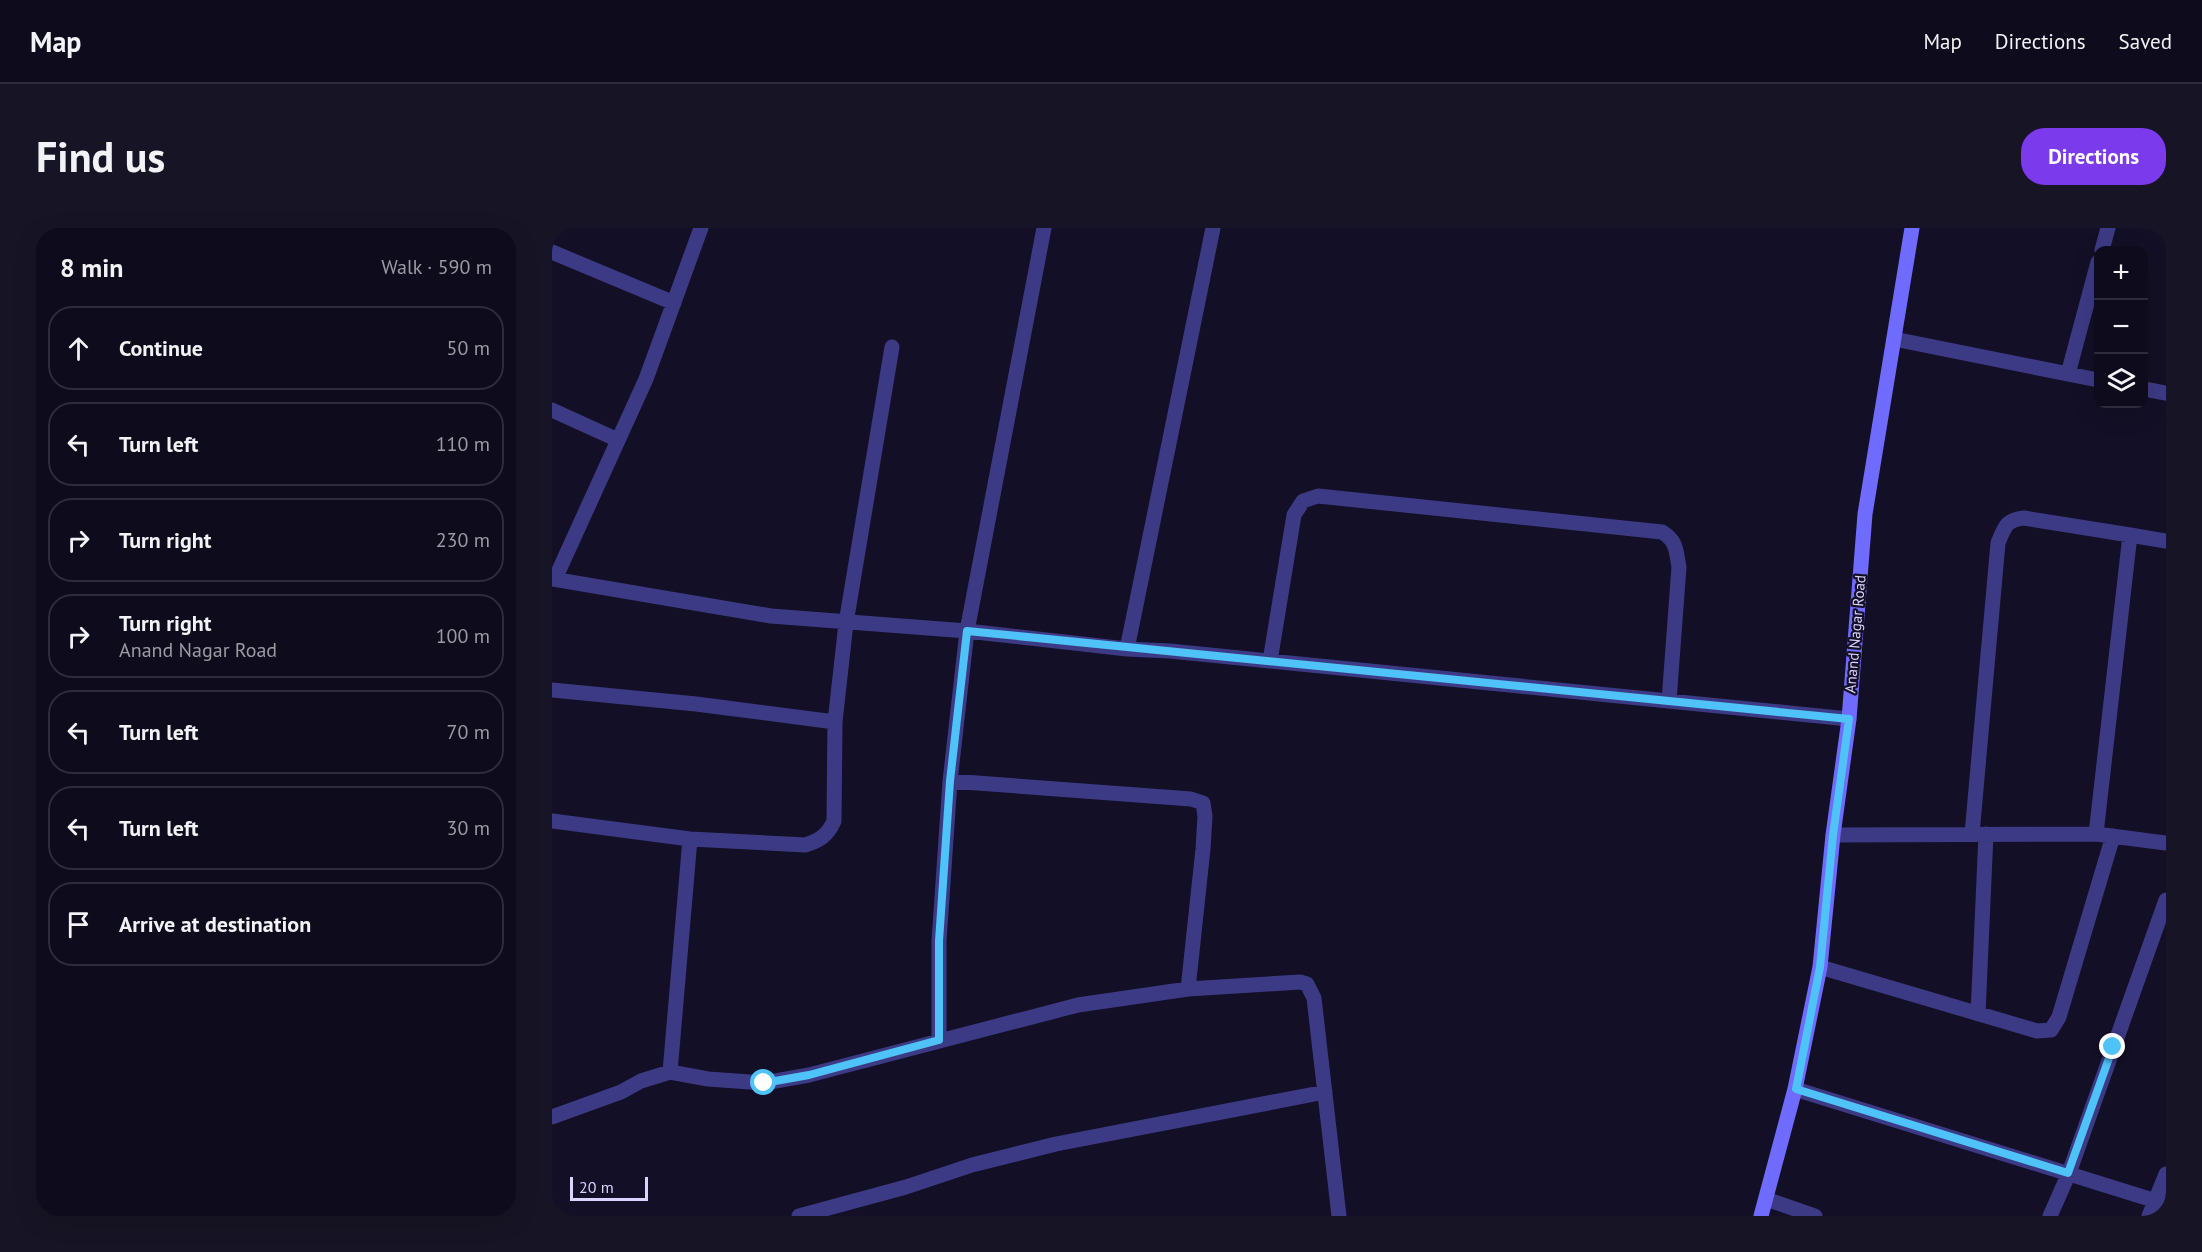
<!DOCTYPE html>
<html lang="en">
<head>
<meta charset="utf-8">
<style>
  :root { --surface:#0e0b1c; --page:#171425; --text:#f1f3f6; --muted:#9b9ba3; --line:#2e2b3b; --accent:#7c3aed }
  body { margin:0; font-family:"PT Sans",sans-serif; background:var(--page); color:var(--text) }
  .controls { position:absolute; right:18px; top:18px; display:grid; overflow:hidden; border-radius:12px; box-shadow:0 6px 24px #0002 }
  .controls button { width:54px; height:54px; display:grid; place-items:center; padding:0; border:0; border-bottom:2px solid var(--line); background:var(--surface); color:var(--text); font:30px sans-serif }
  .scale { position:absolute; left:18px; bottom:15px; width:78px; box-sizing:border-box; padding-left:6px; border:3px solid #d9d4ff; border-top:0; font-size:16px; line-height:21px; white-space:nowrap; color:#d9d4ff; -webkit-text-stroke:4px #130f26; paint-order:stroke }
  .stop { position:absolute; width:18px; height:18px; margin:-14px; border:4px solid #4fc3f7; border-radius:50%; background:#fff }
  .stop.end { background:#4fc3f7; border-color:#fff; box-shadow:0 2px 6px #0008 }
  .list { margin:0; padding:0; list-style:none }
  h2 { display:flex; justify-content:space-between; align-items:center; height:78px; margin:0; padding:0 24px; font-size:26px }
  h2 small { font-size:20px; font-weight:400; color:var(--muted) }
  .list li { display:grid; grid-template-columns:39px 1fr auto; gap:18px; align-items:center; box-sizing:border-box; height:84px; margin:0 12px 12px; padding:0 12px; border:2px solid var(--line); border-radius:24px }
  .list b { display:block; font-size:22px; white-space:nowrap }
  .list p { margin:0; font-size:20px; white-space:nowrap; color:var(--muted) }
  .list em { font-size:20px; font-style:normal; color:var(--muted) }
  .icon { flex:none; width:33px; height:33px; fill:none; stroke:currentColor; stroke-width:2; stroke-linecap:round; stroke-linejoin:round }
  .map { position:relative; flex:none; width:1614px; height:988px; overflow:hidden; border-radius:24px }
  header { display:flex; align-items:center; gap:36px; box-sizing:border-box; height:84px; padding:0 30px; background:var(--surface); border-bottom:2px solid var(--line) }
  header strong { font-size:28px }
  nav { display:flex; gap:33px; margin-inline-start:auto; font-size:21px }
  .intro { display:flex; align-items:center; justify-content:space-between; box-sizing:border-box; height:144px; padding:0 36px }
  h1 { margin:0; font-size:42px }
  .button { padding:15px 27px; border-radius:24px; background:var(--accent); color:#fff; font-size:21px; font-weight:700 }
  main { display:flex; gap:36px; padding:0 36px }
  aside { flex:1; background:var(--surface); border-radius:24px; box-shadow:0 6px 24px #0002 }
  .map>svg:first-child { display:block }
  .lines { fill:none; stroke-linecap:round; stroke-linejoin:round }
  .street { stroke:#3d3a85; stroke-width:15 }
  .secondary { stroke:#6f6bff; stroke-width:15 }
  .route { stroke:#4fc3f7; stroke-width:8 }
  .labels { text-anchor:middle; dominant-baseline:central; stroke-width:4.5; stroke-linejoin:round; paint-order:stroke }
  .street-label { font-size:15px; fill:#d9d4ff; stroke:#130f26 }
</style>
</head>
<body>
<header>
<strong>Map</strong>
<nav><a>Map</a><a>Directions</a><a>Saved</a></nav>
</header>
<div class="intro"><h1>Find us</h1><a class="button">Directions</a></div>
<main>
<aside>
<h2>8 min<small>Walk · 590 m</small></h2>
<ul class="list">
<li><svg class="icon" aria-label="ahead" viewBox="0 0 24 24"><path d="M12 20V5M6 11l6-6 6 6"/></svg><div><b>Continue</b></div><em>50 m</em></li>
<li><svg class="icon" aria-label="left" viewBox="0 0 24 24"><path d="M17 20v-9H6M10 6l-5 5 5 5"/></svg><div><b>Turn left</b></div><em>110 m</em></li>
<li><svg class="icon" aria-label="right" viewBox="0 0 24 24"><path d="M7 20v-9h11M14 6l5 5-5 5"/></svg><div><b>Turn right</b></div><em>230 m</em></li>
<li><svg class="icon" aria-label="right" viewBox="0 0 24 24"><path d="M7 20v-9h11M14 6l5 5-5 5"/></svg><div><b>Turn right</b><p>Anand Nagar Road</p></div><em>100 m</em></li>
<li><svg class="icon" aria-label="left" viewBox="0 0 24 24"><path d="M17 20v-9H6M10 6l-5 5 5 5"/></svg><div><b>Turn left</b></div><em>70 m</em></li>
<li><svg class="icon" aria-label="left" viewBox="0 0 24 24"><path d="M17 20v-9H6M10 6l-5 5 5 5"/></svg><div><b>Turn left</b></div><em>30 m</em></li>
<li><svg class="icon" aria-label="arrive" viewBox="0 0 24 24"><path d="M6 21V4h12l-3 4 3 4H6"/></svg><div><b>Arrive at destination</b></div></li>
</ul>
</aside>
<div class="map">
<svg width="1614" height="988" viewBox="0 0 1614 988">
  <rect width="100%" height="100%" fill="#130f26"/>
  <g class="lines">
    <path class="street" d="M1550 22 1556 0
      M0 24 122 75
      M1342 111 1546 152
      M1516 146 1546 34
      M1592 161 1614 165
      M0 182 66 212
      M1578 307 1614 313
      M0 351 219 388 415 403 575 421 618 423 1297 491
      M3 351 94 151 149 0
      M575 421 661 0
      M718 433 742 287 751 273 766 268 1110 304C1125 313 1124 323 1127 339L1117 473
      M0 462 144 476 283 494
      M398 553 639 571 651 575 653 588 651 621 636 761
      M0 593 138 611 118 844
      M1420 606 1446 315C1453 299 1453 292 1472 290L1578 307 1544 606
      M1281 607 1544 606 1614 615
      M138 611 253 617C267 613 276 607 282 593L283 494 294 395 340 119
      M1268 739 1485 803 1499 802 1507 789 1561 608
      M1426 786 1434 606
      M387 812V713L398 553 415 403 492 0
      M1243 861 1614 976
      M0 889 69 864 89 853 118 844 156 851 212 855 257 847 526 777 636 761 748 754 755 756 762 770 787 988
      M1214 971 1263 988
      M247 988 354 959 420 937 504 916 773 864
      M1498 988 1517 945 1614 672
      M1597 988 1614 946"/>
    <path class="secondary" d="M1209 988 1243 861 1268 739 1281 607 1297 491 1313 286 1360 0"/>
  </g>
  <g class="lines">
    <path class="route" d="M212 855 257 847 387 812V713L398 553 415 403 1297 491 1281 607 1268 739 1244 861 1516 945 1561 819"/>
  </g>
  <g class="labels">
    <g class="street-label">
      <text transform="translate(1303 406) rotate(-85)">Anand Nagar Road</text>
    </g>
  </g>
</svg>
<div class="controls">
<button>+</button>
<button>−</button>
<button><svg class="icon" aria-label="layers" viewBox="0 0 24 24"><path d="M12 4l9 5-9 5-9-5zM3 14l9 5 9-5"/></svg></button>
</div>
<div class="scale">20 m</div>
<div class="stop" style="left:212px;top:855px"></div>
<div class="stop end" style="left:1561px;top:819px"></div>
</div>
</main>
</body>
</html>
